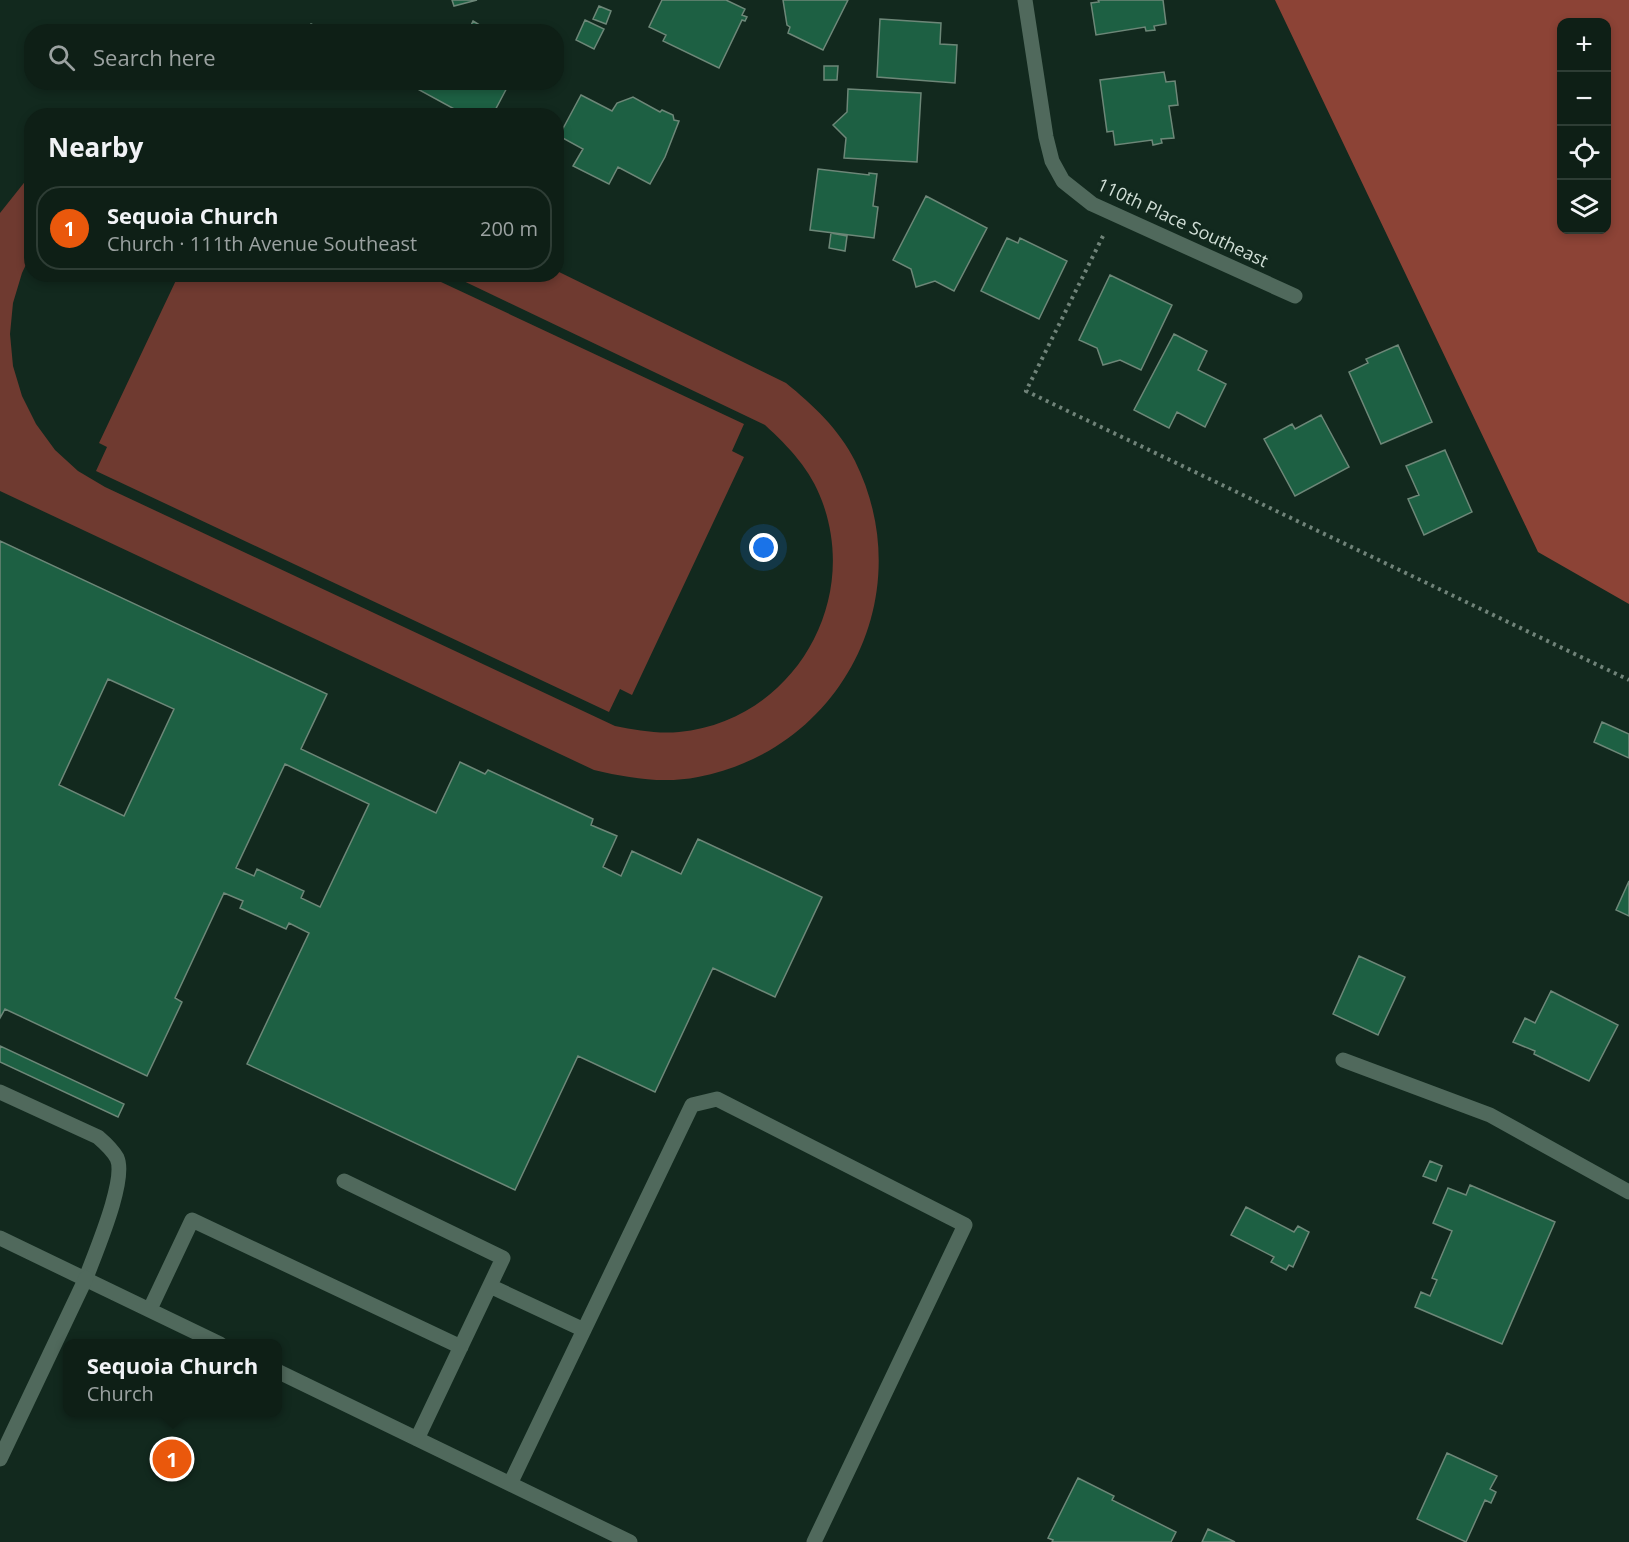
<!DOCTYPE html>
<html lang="en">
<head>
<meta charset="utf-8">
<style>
  :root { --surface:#0e1f16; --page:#1c2c23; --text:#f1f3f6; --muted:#9ba2a1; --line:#2e3d35; --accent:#ea580c }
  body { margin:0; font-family:"Open Sans",sans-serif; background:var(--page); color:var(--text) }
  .controls { position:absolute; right:18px; top:18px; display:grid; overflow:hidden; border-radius:12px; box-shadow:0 3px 9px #0003 }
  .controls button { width:54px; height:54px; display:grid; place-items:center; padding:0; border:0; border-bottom:2px solid var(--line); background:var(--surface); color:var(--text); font:30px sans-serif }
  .you { position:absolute; left:764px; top:548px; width:21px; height:21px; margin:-15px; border:4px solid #fff; border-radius:50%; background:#1a73e8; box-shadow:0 0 0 9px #1a73e833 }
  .badge { display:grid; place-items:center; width:39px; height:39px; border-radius:50%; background:var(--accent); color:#fff; font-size:20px; font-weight:700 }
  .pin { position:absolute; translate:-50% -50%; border:3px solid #fff; box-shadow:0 2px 6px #0006 }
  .popup { position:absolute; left:63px; top:1339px; width:219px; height:78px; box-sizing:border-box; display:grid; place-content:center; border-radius:12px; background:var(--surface); filter:drop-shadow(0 2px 4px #0005); font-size:20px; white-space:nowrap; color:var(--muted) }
  .popup b { font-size:22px; color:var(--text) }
  .popup::after { content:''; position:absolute; left:50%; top:100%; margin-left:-12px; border:12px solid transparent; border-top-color:var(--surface) }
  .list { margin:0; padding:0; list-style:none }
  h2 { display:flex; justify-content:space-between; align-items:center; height:78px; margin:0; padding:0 24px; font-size:26px }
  h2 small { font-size:20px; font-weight:400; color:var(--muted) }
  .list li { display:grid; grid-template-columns:39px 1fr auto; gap:18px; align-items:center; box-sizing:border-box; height:84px; margin:0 12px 12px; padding:0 12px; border:2px solid var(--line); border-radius:24px }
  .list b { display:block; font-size:22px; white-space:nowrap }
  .list p { margin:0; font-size:20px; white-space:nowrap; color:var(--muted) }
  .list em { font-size:20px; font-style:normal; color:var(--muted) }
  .icon { flex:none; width:33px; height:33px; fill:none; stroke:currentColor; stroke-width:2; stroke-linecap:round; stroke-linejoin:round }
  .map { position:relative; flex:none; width:1629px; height:1542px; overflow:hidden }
  .search { position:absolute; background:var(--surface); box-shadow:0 3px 9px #0003; left:24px; top:24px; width:540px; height:66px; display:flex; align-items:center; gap:15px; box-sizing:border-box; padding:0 21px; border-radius:24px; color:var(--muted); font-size:22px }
  .panel { position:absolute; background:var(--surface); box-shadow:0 3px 9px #0003; left:24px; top:108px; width:540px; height:174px; border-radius:24px }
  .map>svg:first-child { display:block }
  .green { fill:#6f3a30 }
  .forest { fill:#8c4336; fill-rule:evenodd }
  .building { fill:#1d6043; stroke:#6d8778; stroke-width:1.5; fill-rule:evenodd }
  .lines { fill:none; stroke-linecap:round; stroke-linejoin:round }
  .path { stroke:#708379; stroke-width:4; stroke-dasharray:3 4.5; stroke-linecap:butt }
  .service { stroke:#50695c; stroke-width:15 }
  .minor { stroke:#50695c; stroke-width:15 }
  .labels { text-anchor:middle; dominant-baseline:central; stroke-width:6; stroke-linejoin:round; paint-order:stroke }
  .street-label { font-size:18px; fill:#d0ded6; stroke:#12291e }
</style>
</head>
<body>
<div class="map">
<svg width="1629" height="1542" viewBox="0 0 1629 1542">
  <rect width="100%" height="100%" fill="#12291e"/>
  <path class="green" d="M31 174V254L22 273 13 303 10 334 13 366 22 396 36 424 55 450 78 471 105 487 615 726C636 730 657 734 679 732 791 721 861 605 822 501 811 470 789 447 765 425L451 275 556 274 557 271 786 383C813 405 839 429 855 461 921 594 843 749 698 777 663 784 628 778 594 770L0 491V213Z
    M179 274 426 275 744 424 732 451 744 457 632 695 620 689 609 712 96 471 107 447 99 443Z"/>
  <path class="forest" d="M1275 0H1629V604L1538 552ZM1562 22H1606V230H1562Z"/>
  <path class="building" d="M452 0H477L454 6Z
    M662 0H726L745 9 742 15 747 17 745 21 742 20 719 68 663 41 666 35 649 27Z
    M783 0H848L823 50 788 33 790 27 787 25Z
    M1098 0H1163L1166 24 1154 26 1155 30 1146 31 1145 27 1096 35 1091 3 1099 2Z
    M599 6 611 11 606 24 593 19Z
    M880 19 941 23 940 44 957 45 955 83 877 77Z
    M585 20 604 29 594 49 576 40Z
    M473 21 491 32H468Z
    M311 24 328 32H308Z
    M824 66H838L837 80H824Z
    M1164 72 1166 82 1175 81 1178 105 1169 106 1174 138 1161 139 1162 143 1153 145 1152 140 1115 145 1113 131 1107 132 1100 80Z
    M414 82H510L492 116H467L412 86Z
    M848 89 921 93 917 162 844 158 846 138 833 125 847 112Z
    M581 95 612 111 617 103 633 97 660 112 662 110 673 115 674 120 679 121 665 157 650 184 618 167 609 184 573 166 583 149 559 136Z
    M818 169 869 175V173L877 174 873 206 878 207 874 238 810 230Z
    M926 196 987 228 954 291 935 281 916 287 911 269 893 260Z
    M831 233 847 236 845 251 829 248Z
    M1007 238 1018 243 1020 238 1067 261 1039 319 981 291Z
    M1110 275 1172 305 1141 370 1120 360 1103 365 1097 348 1079 340Z
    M1174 334 1207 351 1198 370 1226 384 1205 427 1177 412 1169 428 1134 410Z
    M1398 345 1432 422 1381 444 1349 372 1368 363 1366 359Z
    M1321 415 1349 467 1295 496 1264 439 1292 424 1295 429Z
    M1445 450 1472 512 1424 535 1408 499 1419 495 1406 466Z
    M0 541 327 694 301 749 436 813 460 762 485 774 488 770 593 819 591 825 617 836 603 867 621 876 632 851 681 874 698 839 822 897 775 997 713 968 655 1092 578 1056 515 1190 247 1064 309 933 289 923 286 929 240 908 243 901 224 893 175 998 182 1002 147 1076 5 1009 0 1018ZM108 679 174 709 124 816 59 785ZM285 764 369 804 320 907 301 898 304 891 257 869 254 876 236 868Z
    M1602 722 1629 734V758L1594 742Z
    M1629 881V916L1616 910Z
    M1359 956 1405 977 1378 1035 1333 1014Z
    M1551 991 1618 1025 1589 1081 1534 1054 1535 1051 1513 1042 1525 1018 1535 1023Z
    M0 1046 124 1104 118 1117 0 1062Z
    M1430 1161 1442 1166 1436 1181 1423 1176Z
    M1470 1185 1555 1222 1502 1344 1415 1307 1421 1292 1430 1296 1437 1280 1432 1278 1452 1231 1433 1223 1448 1188 1466 1195Z
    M1246 1207 1294 1232 1298 1226 1309 1232 1293 1267 1289 1265 1286 1270 1271 1262 1274 1257 1231 1235Z
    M1447 1453 1497 1476 1490 1489 1496 1492 1491 1503 1485 1500 1466 1542 1417 1519Z
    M1078 1478 1114 1496 1112 1500 1176 1532 1171 1542H1052L1053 1540 1048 1538Z
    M1208 1529 1235 1542H1202Z"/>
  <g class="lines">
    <path class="path" d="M1103 236 1026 391 1629 680"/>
    <path class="service" d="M1343 1060 1490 1115 1629 1192
      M0 1092 98 1137C105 1143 112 1149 117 1158 127 1180 95 1253 86 1278
      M344 1181 503 1258 417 1439
      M0 1238 220 1344
      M490 1286 584 1330
      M150 1309 192 1220 461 1347
      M277 1371 630 1542
      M510 1484 692 1105 717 1099 965 1225 814 1542"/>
    <path class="minor" d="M1025 0 1046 137 1052 161 1063 181 1092 204 1295 296
      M0 1459 86 1278"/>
  </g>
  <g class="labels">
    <g class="street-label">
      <text transform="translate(1183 222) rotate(25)">110th Place Southeast</text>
    </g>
  </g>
</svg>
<div class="controls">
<button>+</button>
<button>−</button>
<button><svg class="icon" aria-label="locate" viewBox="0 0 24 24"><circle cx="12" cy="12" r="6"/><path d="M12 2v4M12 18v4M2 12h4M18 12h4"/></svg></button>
<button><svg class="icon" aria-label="layers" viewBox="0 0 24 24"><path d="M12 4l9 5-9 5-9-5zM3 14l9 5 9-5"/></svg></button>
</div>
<div class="you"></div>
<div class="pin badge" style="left:172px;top:1459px">1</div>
<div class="popup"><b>Sequoia Church</b>Church</div>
<div class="search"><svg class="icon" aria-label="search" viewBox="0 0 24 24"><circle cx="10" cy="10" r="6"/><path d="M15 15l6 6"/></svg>Search here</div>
<section class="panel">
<h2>Nearby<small></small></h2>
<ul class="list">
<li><span class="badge">1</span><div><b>Sequoia Church</b><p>Church · 111th Avenue Southeast</p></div><em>200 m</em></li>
</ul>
</section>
</div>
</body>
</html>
